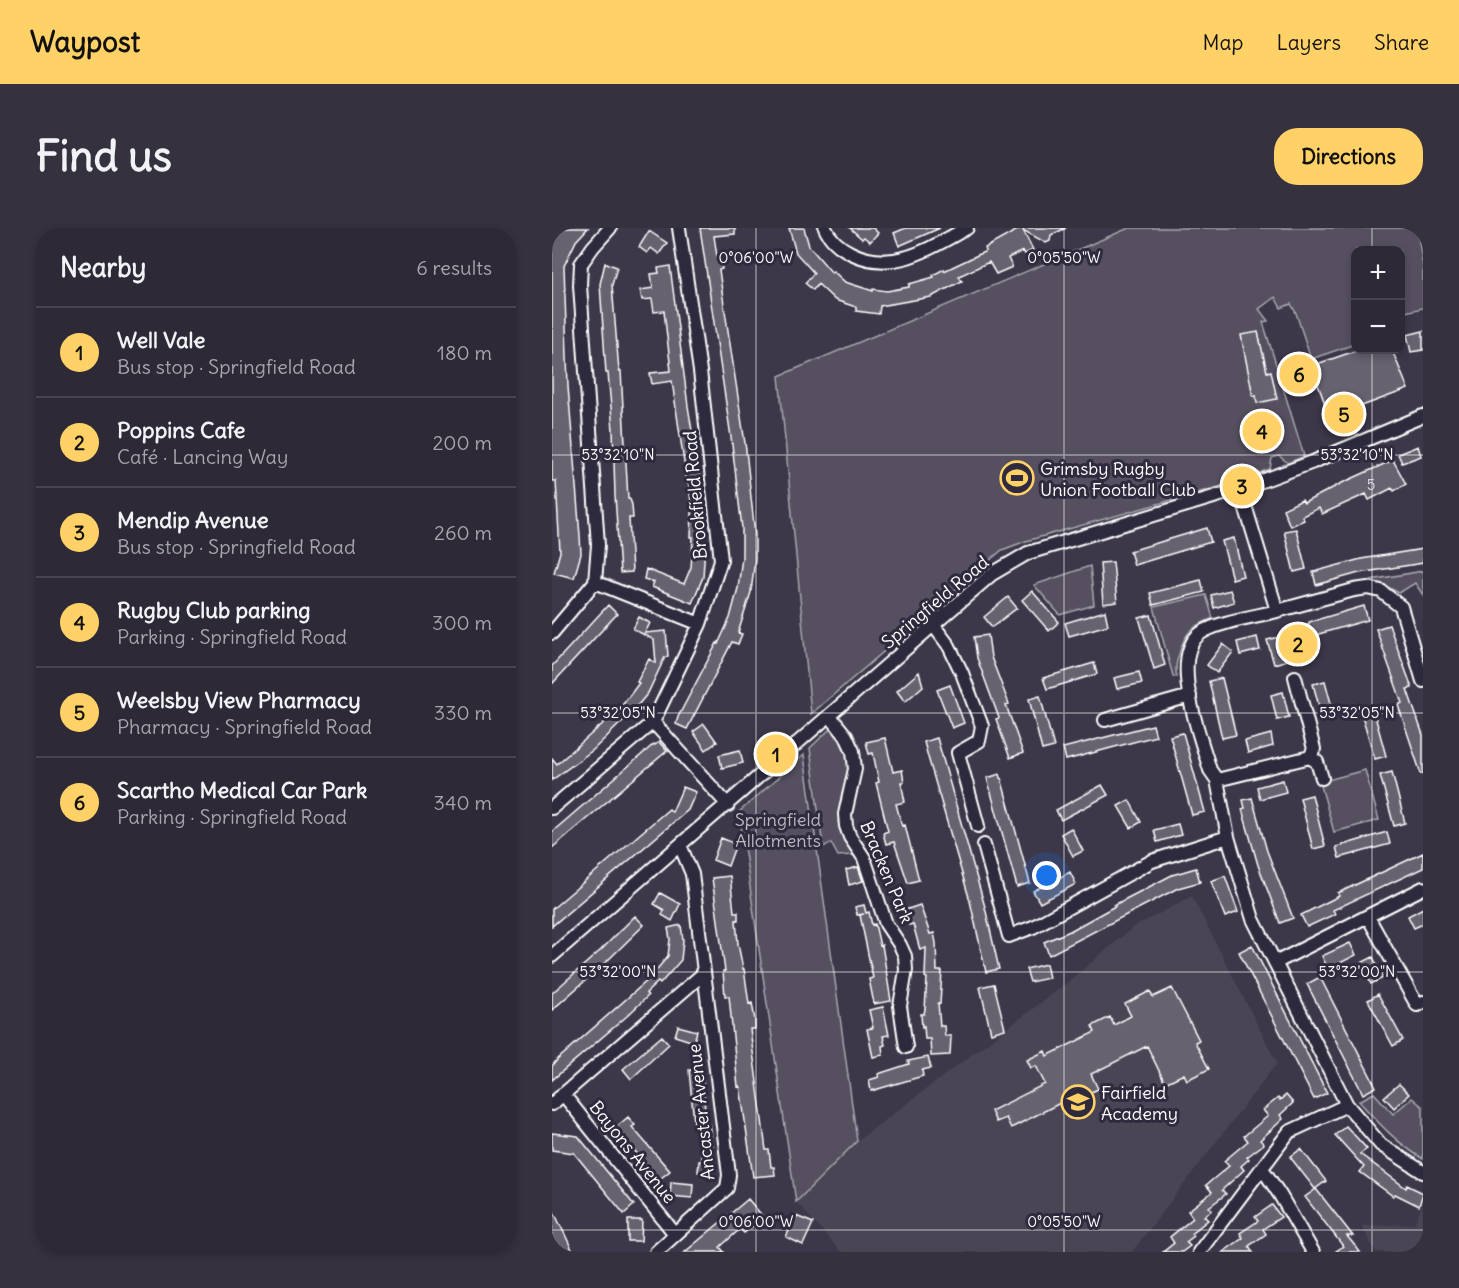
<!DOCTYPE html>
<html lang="en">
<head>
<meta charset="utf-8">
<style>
  :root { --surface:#2d2937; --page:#35313f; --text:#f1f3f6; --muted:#a7a6ad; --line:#484552; --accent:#ffd166 }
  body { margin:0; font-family:Delius,sans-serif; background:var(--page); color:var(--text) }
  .controls { position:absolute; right:18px; top:18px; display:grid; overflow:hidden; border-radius:12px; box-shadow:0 3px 9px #0003 }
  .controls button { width:54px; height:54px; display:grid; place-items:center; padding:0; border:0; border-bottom:2px solid var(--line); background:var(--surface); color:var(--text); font:30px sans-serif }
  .you { position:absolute; left:495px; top:648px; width:21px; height:21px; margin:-15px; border:4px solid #fff; border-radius:50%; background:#1a73e8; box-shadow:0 0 0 9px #1a73e833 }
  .badge { display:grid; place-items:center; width:39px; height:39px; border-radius:50%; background:var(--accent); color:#111; font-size:20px; font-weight:700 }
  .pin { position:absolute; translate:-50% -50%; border:3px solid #fff; box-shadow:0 2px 6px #0006 }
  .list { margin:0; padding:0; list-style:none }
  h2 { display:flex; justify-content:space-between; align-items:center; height:78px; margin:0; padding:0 24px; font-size:26px }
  h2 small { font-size:20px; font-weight:400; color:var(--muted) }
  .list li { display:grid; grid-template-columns:39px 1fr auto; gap:18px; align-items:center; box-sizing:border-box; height:90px; padding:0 24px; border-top:2px solid var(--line) }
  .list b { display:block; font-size:22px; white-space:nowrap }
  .list p { margin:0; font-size:20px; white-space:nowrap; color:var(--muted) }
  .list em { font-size:20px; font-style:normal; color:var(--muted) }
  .map { position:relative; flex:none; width:871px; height:1024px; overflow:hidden; border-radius:24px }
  header { display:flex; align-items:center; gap:36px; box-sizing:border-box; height:84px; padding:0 30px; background:var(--accent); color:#111 }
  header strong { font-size:28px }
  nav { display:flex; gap:33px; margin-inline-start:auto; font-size:21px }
  .intro { display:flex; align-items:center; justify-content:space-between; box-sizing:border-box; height:144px; padding:0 36px }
  h1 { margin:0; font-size:42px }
  .button { padding:15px 27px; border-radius:24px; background:var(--accent); color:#111; font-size:21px; font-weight:700 }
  main { display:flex; gap:36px; padding:0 36px }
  aside { flex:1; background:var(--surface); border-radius:24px; box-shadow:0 3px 9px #0003 }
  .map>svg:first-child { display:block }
  .built { fill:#494455 }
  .green { fill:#555060; stroke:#aaa8b0; stroke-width:1.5 }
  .building { fill:#666270; stroke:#fff; stroke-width:1.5 }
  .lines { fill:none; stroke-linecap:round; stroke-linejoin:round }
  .minor-casing { stroke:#fff; stroke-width:16 }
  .minor { stroke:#2f2a3d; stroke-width:12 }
  .ticks { fill:none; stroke:#fff; stroke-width:1.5; stroke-opacity:0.45 }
  .labels { text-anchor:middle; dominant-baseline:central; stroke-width:6; stroke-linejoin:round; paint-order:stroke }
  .number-label { font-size:15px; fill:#d9d8db }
  .poi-label { font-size:18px; fill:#fff; stroke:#2f2a3d; text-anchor:start }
  .street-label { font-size:18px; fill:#fff; stroke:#2f2a3d }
  .park-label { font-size:18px; fill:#bbb9bf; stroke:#2f2a3d }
  .ticks-label { font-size:15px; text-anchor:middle; fill:#fff; stroke:#2f2a3d; stroke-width:6; stroke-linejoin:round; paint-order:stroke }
</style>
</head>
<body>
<header>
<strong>Waypost</strong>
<nav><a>Map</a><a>Layers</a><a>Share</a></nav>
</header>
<div class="intro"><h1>Find us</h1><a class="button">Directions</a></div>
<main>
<aside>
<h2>Nearby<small>6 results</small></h2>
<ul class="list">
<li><span class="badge">1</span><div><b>Well Vale</b><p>Bus stop · Springfield Road</p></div><em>180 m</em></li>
<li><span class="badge">2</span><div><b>Poppins Cafe</b><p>Café · Lancing Way</p></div><em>200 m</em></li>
<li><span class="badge">3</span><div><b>Mendip Avenue</b><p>Bus stop · Springfield Road</p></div><em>260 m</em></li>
<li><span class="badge">4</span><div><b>Rugby Club parking</b><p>Parking · Springfield Road</p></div><em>300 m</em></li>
<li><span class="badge">5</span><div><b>Weelsby View Pharmacy</b><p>Pharmacy · Springfield Road</p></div><em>330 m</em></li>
<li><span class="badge">6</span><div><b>Scartho Medical Car Park</b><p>Parking · Springfield Road</p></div><em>340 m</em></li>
</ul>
</aside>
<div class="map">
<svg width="871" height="1024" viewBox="0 0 871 1024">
  <rect width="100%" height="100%" fill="#3c3749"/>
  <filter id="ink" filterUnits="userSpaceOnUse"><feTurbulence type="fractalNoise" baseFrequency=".0167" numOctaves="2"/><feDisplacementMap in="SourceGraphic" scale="12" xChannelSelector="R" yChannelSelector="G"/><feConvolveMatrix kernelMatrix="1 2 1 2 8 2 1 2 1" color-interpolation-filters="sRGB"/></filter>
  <g filter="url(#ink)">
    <path class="built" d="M640 668 725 835 580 1024H289L244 974 305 913 516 754 580 700Z
      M871 975V1024H824L809 998 862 996Z"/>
    <path class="green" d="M577 0H865L871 39V80L849 85 848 22H804L803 116 759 131 744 85 739 76 729 80 723 69 707 81 716 93 711 94 752 228 736 235 727 228 720 230 718 241 666 259 474 313 450 322 259 486 227 148Z
      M538 338 542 377 508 387 482 357Z
      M871 343V367L863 355 847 365 832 357 819 355V352Z
      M654 367 661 390C640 399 633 404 627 426 624 434 623 442 625 449L621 448 602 379Z
      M277 502 285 503 297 523V547L289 568 286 594 301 627 286 628 279 615 271 619 258 520Z
      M252 527 305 913 244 974 187 584Z
      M813 542 827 592 782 604 768 554Z
      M822 865 841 886 860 870 871 879V931C845 915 827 896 807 873Z"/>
    <path class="building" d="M8 0H36L24 13 12 38 16 158 28 308 29 326 22 350 2 345 8 324 4 253H0V15Z
      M148 0H183V6L162 8 165 28H168L170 41 167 42 170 63 194 222 203 307V331L199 364 186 405 190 406 186 416 180 414 135 501 124 496 126 489 165 415 166 416 178 390 186 360 190 329V300L180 216Z
      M237 0H252L257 18 280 45 281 43 293 54 321 63V61L335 63 357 59V56L382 49 381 47 392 41V43L434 23 433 20 469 0H514L499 7 498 13 494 15 471 2 481 22 473 26 471 23 456 30 460 39 444 46 437 34 407 48 410 53 379 69 328 78 327 86 304 83V79L283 72 266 56 261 62 253 55 262 45 244 25Z
      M298 0H321L326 5 318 14 312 9 310 11Z
      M354 0H388L347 18 342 5Z
      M97 3 115 15 107 26 99 20 95 25 87 19Z
      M53 35 65 39 60 57 67 143H69L76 271H78L80 277 81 290H77L80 344 68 345 63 267 61 202 56 145H54L48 56Z
      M118 38 136 178 153 284 152 317H153L151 349 140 375 100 359 102 354 92 351 94 341 132 356 139 339 140 327 141 309H139L140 285 137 255H135L120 153 100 156 98 145 119 143 112 83 102 84 100 71 90 72 88 62 101 60 99 46 107 45 106 40Z
      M871 103V122L859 124 855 107Z
      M706 104 715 144 719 143 725 171 705 175 704 167 701 168 689 107Z
      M806 122H840L856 161 807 179 809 188 782 200 759 138Z
      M866 218 869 228 850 235 846 226Z
      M841 232 854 256 842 263 840 260 817 272 814 266 770 286 767 280 750 288 752 292 738 298 731 281 750 272 752 275 790 255Z
      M655 300 659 314 582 337 578 323Z
      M744 301 754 341 742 344 732 303Z
      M682 310 691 348 680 351 670 313Z
      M871 321V335L807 345 764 357 761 344 809 331Z
      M561 334 565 374 551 376 548 335Z
      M649 352 652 364 601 377 598 365Z
      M678 362 682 374 662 380 659 367Z
      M480 363 507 394 497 403 470 372Z
      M456 369 465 380 440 399 432 389Z
      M56 377 65 386 0 456V438Z
      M812 378 816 392 756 409 753 397 757 396V394Z
      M553 383 556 397 517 408 513 395Z
      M599 387 613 437 602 441 587 390Z
      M87 389 98 395 93 405 114 403 116 428 113 429 96 465 81 483 41 522 0 552V530L5 536 54 493 72 475 87 455 85 454 97 431 104 435 102 412 81 401Z
      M837 397 860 460 855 461 871 507V546H869L846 477 850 475 824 401Z
      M747 404 753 427 722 436 715 412Z
      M436 407 439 429 457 476 454 477 471 525 458 530 444 491 447 490 425 430 422 409Z
      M705 409 708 422 688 427 685 414Z
      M671 416 681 424 665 445 655 437Z
      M542 435 545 446 495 461 491 450Z
      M367 444 371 458 353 474 345 463Z
      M587 444 590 455 565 461 562 450Z
      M670 450 684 507 670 510 657 453Z
      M773 453 780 479 768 482 761 456Z
      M398 457 412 495 400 500 385 462Z
      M731 464 737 489 725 492 719 467Z
      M488 468 502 519 490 522 477 471Z
      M820 477 834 528 823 531 808 481Z
      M152 496 165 514 154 522 141 504Z
      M601 497 604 508 514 532 511 520Z
      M631 505 653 584 640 587 618 508Z
      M719 506 721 518 696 525 693 513Z
      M333 510 341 544 350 542 352 554H349L353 574 344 576 350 598 353 597 367 652 356 655 342 614 334 616 331 605 336 603 324 555 327 554 321 525 317 526 314 514Z
      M385 510 433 679 447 741 434 744 418 673 376 529 372 514Z
      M107 514 115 523 0 620V604L102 516 103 517Z
      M188 522 191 535 170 540 167 527Z
      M840 544 853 595 842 598 828 547Z
      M448 546 478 655 465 659 435 550Z
      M731 552 734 564 708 571 705 559Z
      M550 557 556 567 509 592 504 582Z
      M131 559 144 564 136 582 0 698V681L117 581 120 584Z
      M760 567 773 618 761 621 748 570Z
      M700 570 715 623 741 690 728 695 706 637 690 581 693 580 691 572Z
      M577 572 589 594 579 600 566 578Z
      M626 596 629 607 605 614 602 602Z
      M519 600 531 623 521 628 509 606Z
      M835 604 838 616 787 630 784 619Z
      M169 610 184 616 176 638 161 632Z
      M871 625V640L781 682 783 686 755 699 749 687 787 668 786 665Z
      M306 639 311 653 297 657 294 642Z
      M644 640 648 654 626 660 497 727 492 714 518 703 563 678 562 677 620 647Z
      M518 644 524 656 488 675 481 663Z
      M178 648 182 684H186V692H184L186 716 191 741H192L197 776 200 775 203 792V801H198L214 922H217L219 939H222L223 947 201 949 188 858 186 859 177 768H173L171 743H173L160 650Z
      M673 648 686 684 673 689 659 653Z
      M108 665 128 676 120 693 110 687 112 682 102 676Z
      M312 677 314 685 317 684 320 697 323 696 328 718 330 717 339 773 322 776 317 751 321 750 308 687 312 686 305 687 303 679Z
      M368 677 378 706 382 705 384 715 385 743H390L388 776 386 775 388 798H392L393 808H399L398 827 379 828 378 811H373L372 798 370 799 369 786H372L373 781 375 750 373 749 374 720 368 722 361 696 357 697 353 682Z
      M871 680V696L862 700 856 688Z
      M83 688 92 697 51 737 0 782V765L49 722Z
      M129 697 131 712 129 732 108 756 106 754 94 765 96 768 75 788 0 852V838L5 832 97 751 116 728 118 711 116 700Z
      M798 715 804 727 776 741 770 728Z
      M700 717 775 865 762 871 687 724Z
      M821 729 831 750 819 756 809 735Z
      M494 736 497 750 478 754 474 741Z
      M768 749 824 859 811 866 755 756Z
      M442 756 453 801 439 805 428 759Z
      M620 760 647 812 643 814 657 841 635 852 632 846 613 855 595 818 539 846 546 861 537 865 539 870 523 878 518 870 459 900 454 890 444 894 439 883 493 856 484 838 479 840 475 832 493 823 495 828 543 804 540 798 558 789 562 797 579 788 573 776 598 763 601 769Z
      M826 766 851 812 841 818 816 772Z
      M331 779 337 807 331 808 333 817 330 818 331 827 321 829 315 801 321 800 317 782Z
      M126 798 145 803 142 814 123 808Z
      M110 808 117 816 79 851 71 841Z
      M376 829 379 840 370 842 371 848 319 863 317 852 327 849 326 846 357 836 356 833Z
      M150 841 154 897 157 896 162 933 160 946 146 944 147 933H150L145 894 142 895 137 842Z
      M847 856 857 866 842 880 832 869Z
      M734 867 741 875 728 887 731 891 708 912 712 916 695 929 697 931 689 938 692 942 670 962 674 966 657 979 660 982 652 988 656 992 640 1005 642 1008 634 1014 638 1018 630 1024H611L622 1015 618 1009 641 990 636 983 660 964 654 957 677 938 672 933 696 913 692 908 716 888 711 882 726 870 728 872Z
      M76 889 83 897 80 899 118 943 109 950H106L63 900Z
      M794 898 815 921 808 926 854 960 855 957 871 965 867 978 843 966 841 968 808 944 812 939 783 907Z
      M0 905 26 908 82 977 72 986 22 925 0 922Z
      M749 921 774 953 763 961 738 929Z
      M119 954 141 956 140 970 118 968Z
      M764 961 801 1008H795L808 1024H783L791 1018 753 969Z
      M196 971 212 990 192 1005 188 1001 168 1019 172 1024H133Z
      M720 977 729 989 711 1001 714 1006 697 1018 701 1024H671L691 1010 688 1005 706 993 703 989Z
      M0 980 17 1015 21 1024H7L0 1009Z
      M244 988 261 995 251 1017 234 1009Z
      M76 992H90L89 1013H76Z"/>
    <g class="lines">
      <defs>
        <path id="minor" d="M273 0C278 11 289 20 299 25 342 46 378 20 415 0
          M688 261 725 383C706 388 665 394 649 405 616 428 649 510 658 542L665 552 676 609 701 691 795 877 829 917 871 944
          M43 354 148 396
          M725 383 802 362 816 360 829 363 849 379 871 453
          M382 398 397 418 410 445 430 498 427 513 406 525 426 598
          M0 405 43 354 46 317 28 57 29 36 41 19 58 0
          M278 488 294 508 301 523 303 541 293 586 294 598 298 609 312 630 334 696 348 717 353 728 354 742 348 778 354 819
          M553 492 638 468
          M101 494 176 577
          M758 529 765 534 770 550
          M665 552 758 529 762 521 743 449
          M0 580 101 494 148 396 169 332 148 143 127 0
          M432 617 457 708 481 699 600 633 676 609
          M816 689 865 777 871 774
          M0 728 440 346 476 325 688 261 761 234 871 188
          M723 735 871 660
          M11 866 123 1006
          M0 876 152 745
          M710 940 728 967 761 1024
          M104 1024 175 960 177 947 140 646 128 617
          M647 1024 737 904 795 877"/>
      </defs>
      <use href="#minor" class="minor-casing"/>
      <use href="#minor" class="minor"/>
    </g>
  </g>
  <path class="ticks" d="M204 0V1024M512 0V1024M820 0V22M820 122V1024M0 227H871M0 485H871M0 744H871M0 1002H871"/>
  <defs>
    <symbol id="stadium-ring" viewBox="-11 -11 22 22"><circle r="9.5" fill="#2f2a3d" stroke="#ffd166" stroke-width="1.5"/><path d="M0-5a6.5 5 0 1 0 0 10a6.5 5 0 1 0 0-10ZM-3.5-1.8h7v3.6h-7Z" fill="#ffd166"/></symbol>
    <symbol id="school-ring" viewBox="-11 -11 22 22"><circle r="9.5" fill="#2f2a3d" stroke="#ffd166" stroke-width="1.5"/><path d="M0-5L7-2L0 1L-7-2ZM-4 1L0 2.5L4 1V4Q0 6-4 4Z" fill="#ffd166"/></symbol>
  </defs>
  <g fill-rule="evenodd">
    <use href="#stadium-ring" x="446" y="231" width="38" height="38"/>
    <use href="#school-ring" x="507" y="855" width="38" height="38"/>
  </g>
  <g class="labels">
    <g class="number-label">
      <text x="819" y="256">5</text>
    </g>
    <g class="poi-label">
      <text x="488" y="240">Grimsby Rugby<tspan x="488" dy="21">Union Football Club</tspan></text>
      <text x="549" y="864">Fairfield<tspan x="549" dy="21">Academy</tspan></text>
    </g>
    <g class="street-label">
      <text transform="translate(143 267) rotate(-95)">Brookfield Road</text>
      <text transform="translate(383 374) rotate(-40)">Springfield Road</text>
      <text transform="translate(335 644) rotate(67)">Bracken Park</text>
      <text transform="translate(149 884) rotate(-96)">Ancaster Avenue</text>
      <text transform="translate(81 924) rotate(51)">Bayons Avenue</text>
    </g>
    <g class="park-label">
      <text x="226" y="591">Springfield<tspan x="226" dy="21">Allotments</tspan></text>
    </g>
  </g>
  <g class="ticks-label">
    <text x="204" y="35">0°06'00"W</text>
    <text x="512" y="35">0°05'50"W</text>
    <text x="66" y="232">53°32'10"N</text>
    <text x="805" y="232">53°32'10"N</text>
    <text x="66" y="490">53°32'05"N</text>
    <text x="805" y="490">53°32'05"N</text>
    <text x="66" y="749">53°32'00"N</text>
    <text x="805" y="749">53°32'00"N</text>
    <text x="204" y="999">0°06'00"W</text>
    <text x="512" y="999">0°05'50"W</text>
  </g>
</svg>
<div class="controls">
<button>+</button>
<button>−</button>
</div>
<div class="you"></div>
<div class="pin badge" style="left:224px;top:526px">1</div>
<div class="pin badge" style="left:746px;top:416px">2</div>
<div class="pin badge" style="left:690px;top:258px">3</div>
<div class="pin badge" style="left:710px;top:203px">4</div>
<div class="pin badge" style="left:792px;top:186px">5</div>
<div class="pin badge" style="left:747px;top:146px">6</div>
</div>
</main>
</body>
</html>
